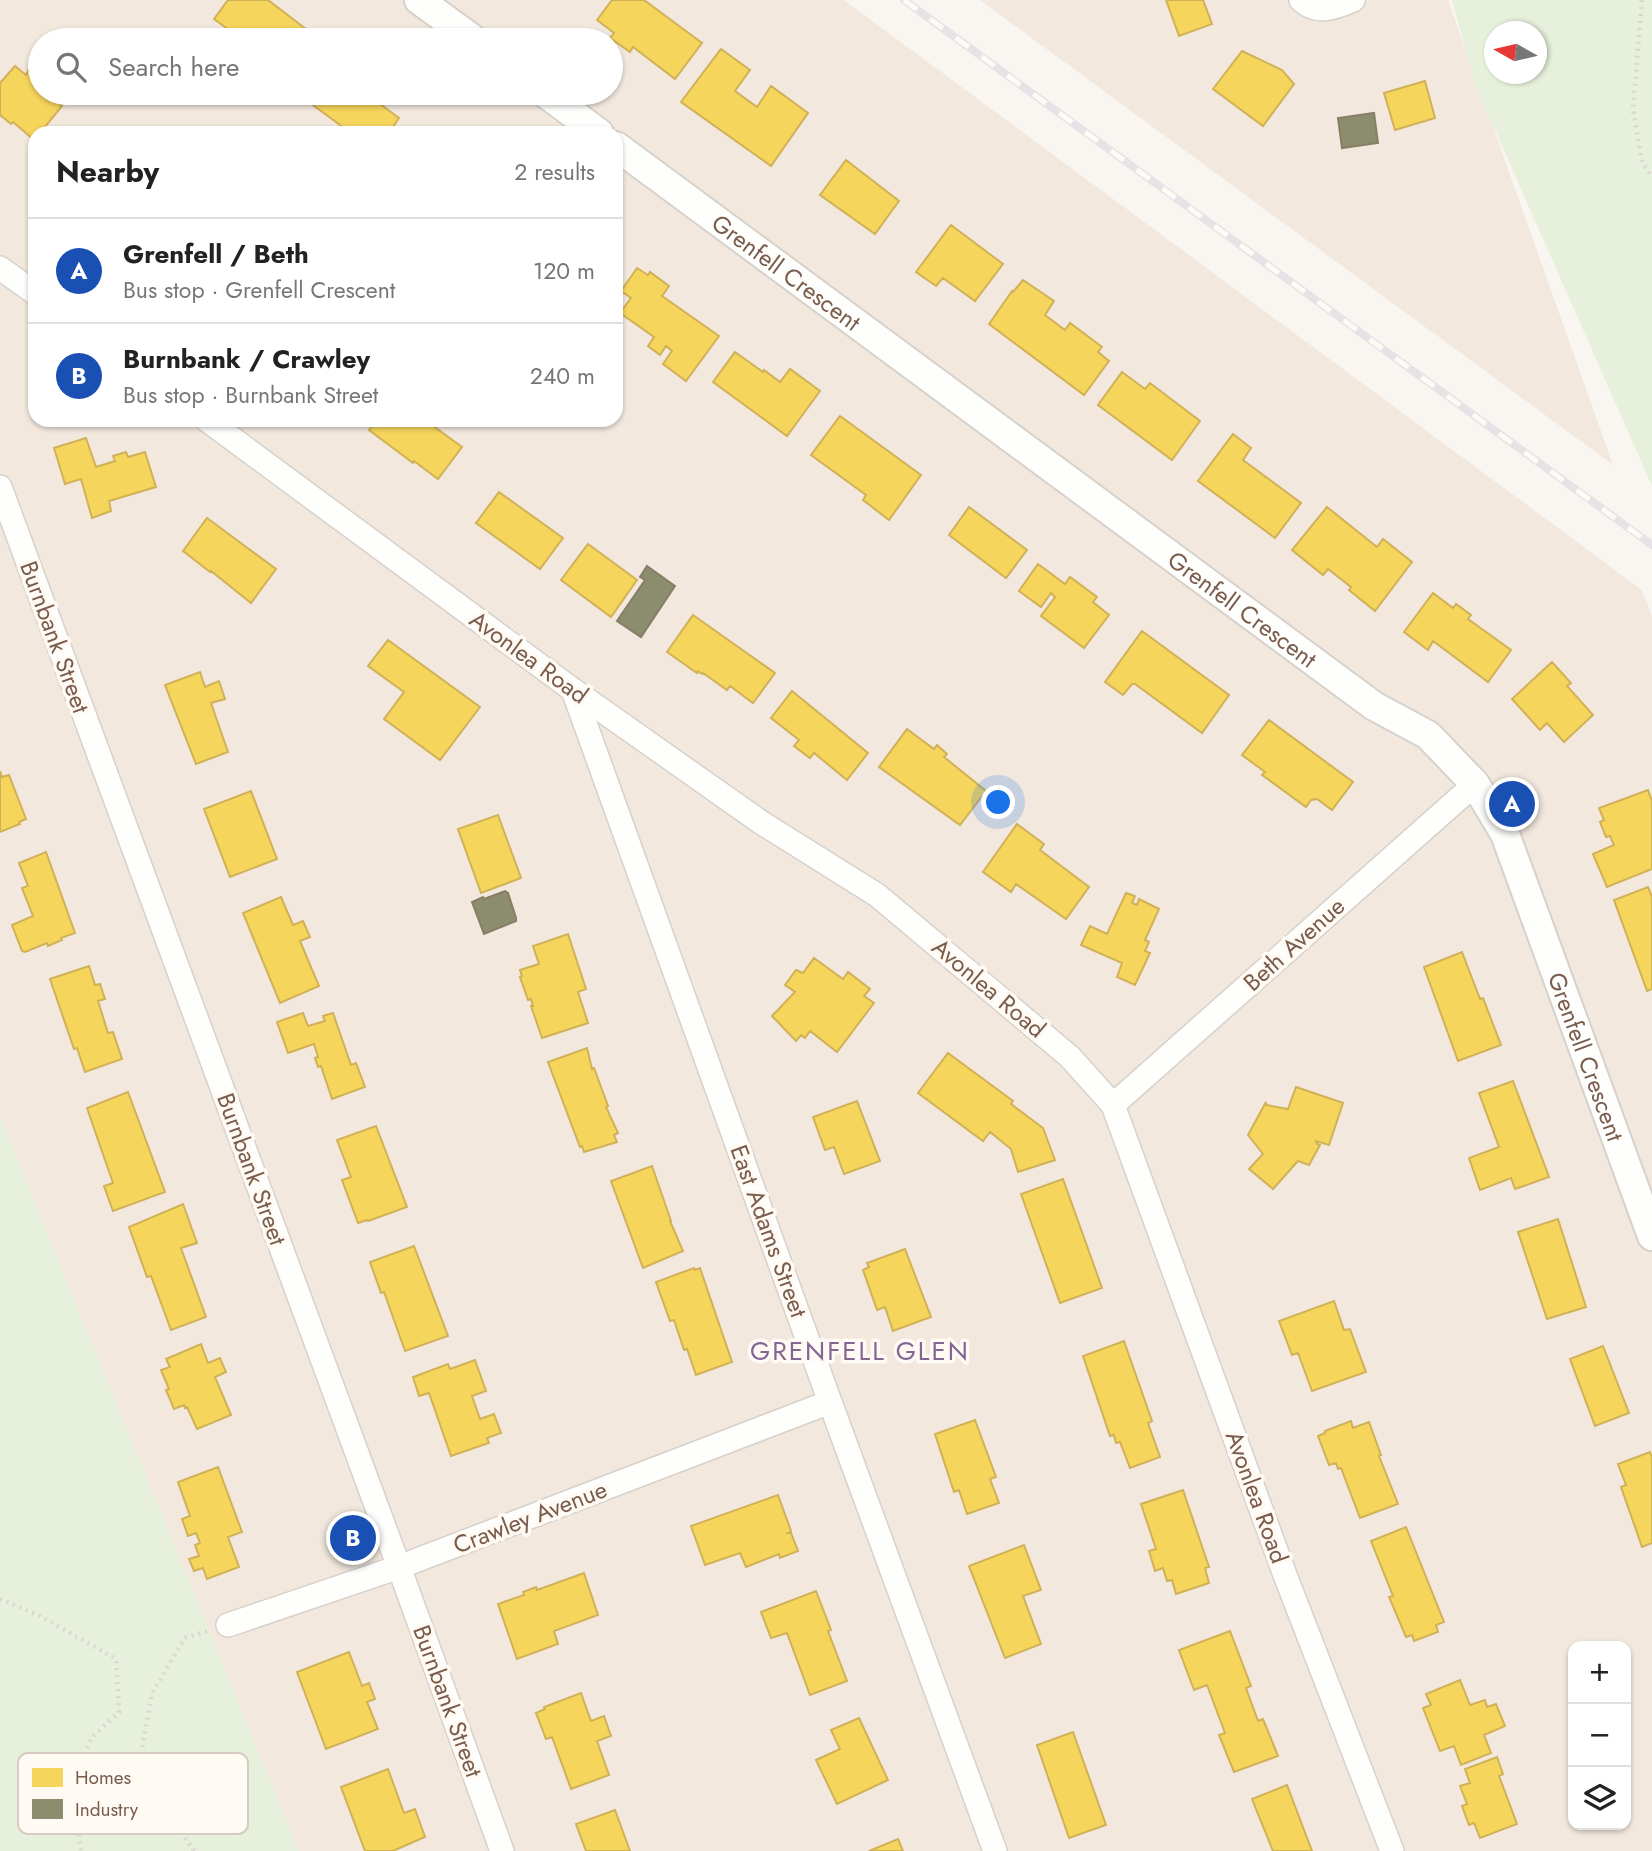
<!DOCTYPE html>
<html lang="en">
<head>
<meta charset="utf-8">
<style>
  :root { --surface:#fff; --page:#f6f6f6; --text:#222; --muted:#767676; --line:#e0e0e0; --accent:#1a73e8 }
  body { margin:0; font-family:Jost,sans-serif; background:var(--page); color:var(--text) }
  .controls { position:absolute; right:21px; bottom:21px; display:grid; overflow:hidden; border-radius:14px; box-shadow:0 2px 5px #0004 }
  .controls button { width:63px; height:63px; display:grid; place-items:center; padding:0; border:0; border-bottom:2px solid var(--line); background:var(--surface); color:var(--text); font:35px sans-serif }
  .compass { position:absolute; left:1484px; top:21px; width:63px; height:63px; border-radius:50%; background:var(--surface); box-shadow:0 2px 5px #0004; rotate:278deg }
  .you { position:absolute; left:999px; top:803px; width:24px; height:24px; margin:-18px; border:5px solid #fff; border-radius:50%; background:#1a73e8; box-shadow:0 0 0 10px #1a73e833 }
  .badge { display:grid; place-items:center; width:46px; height:46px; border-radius:50%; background:var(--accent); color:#fff; font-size:23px; font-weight:700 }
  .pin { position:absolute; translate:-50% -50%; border:4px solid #fff; box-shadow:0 2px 7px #0006 }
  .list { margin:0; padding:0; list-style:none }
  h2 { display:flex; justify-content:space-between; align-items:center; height:91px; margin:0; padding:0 28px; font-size:30px }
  h2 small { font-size:23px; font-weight:400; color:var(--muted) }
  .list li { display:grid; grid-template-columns:46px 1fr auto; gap:21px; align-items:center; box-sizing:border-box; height:105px; padding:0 28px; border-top:2px solid var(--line) }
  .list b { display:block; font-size:26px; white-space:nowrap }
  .list p { margin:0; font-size:23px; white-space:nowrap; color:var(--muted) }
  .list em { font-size:23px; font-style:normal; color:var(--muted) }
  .icon { flex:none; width:38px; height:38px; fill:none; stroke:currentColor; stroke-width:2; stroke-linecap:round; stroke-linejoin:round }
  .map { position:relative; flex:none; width:1652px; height:1851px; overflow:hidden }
  .search { position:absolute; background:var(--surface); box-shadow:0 2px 5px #0004; left:28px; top:28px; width:595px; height:77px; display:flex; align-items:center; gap:18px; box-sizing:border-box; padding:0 24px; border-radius:38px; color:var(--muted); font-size:26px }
  .panel { position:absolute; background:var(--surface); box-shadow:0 2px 5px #0004; left:28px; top:126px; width:595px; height:301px; border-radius:21px }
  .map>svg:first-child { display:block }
  .residential { fill:#f2e8de; fill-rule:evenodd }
  .green { fill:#e7f0db; fill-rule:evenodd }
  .homes { fill:#f6d55c; stroke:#d1b158; stroke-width:2 }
  .industry { fill:#8c8c6e; stroke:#877e64; stroke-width:2 }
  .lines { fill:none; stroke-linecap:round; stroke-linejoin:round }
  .minor-casing { stroke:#d7d1cb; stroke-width:26 }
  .tertiary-casing { stroke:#d7d1cb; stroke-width:32 }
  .path { stroke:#dcd5d0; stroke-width:4.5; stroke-dasharray:2 5; stroke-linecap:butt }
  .minor { stroke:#fefefd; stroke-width:23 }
  .tertiary { stroke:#fefefd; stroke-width:28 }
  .rail-casing { stroke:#e6e3e7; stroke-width:8 }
  .rail { stroke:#fffaf3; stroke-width:5; stroke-dasharray:16; stroke-linecap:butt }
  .labels { text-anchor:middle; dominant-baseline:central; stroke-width:7; stroke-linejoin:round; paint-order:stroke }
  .street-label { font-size:24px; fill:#7a5c4d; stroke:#fffaf3 }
  .neighbourhood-label { font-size:26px; letter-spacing:2px; fill:#846695; stroke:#fffaf3 }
  .key { fill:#fffaf3; stroke:#d7cbc1; stroke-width:2 }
  .key-label { font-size:19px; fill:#7a5c4d }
</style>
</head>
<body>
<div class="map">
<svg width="1652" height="1851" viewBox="0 0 1652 1851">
  <rect width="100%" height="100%" fill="#f9f5f0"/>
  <path class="residential" d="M0 0H844L1642 590 1652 616V1851H269L0 1133ZM40 40H611V93H40ZM35 133H616V420H35ZM1573 1646H1626V1825H1573Z
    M980 0H1448L1613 465Z"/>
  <path class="green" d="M1452 0H1652V486L1476 87ZM1494 32H1536V74H1494Z
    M0 1117 299 1851H0Z"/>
  <path class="homes" d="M228 0H268L311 33 305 40H243L214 19Z
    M612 0H644L702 43 675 79 633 47 630 52 610 38 614 33 597 20Z
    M1166 0H1203L1212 24 1179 36Z
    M721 49 750 70 735 91 757 107 771 86 808 113 771 166 681 102Z
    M1242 51 1282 70 1294 84 1263 126 1213 89Z
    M15 66 26 75 29 69 39 77 34 83 40 87V93L69 94 60 104 62 106 40 133H35L34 140 13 122 11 124 0 115V83Z
    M1425 81 1435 118 1395 130 1384 93Z
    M312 93H370L378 99 376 101 399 118 389 133H351L306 100Z
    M846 160 899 201 875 234 820 195Z
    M951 225 1003 264 975 301 943 278 936 286 916 272Z
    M637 268 648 275 650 272 669 286 662 296 719 336 686 381 663 364 672 351 666 346 660 355 648 346 654 337 620 313 631 298 621 291Z
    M1023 280 1054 301 1045 315 1065 330 1070 323 1102 347 1098 352 1109 361 1084 395 989 324 1012 291 1013 292Z
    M735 352 763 372 764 370 780 382 790 369 820 391 787 436 713 382Z
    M1122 372 1145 389 1150 383 1200 421 1172 460 1098 405Z
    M840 416 921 475 889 520 863 500 866 495 811 455Z
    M377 420H425L462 447 438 479 414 461 413 463 369 430Z
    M1233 434 1251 448 1243 460 1301 503 1275 538 1198 481Z
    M86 438 96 467 115 461 113 456 126 452 128 457 145 452 156 487 109 501 111 511 92 518 81 479 65 484 54 448Z
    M499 492 563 538 540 569 476 523Z
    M969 507 1027 550 1006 578 949 535Z
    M1327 507 1377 547 1383 539 1412 562 1375 611 1349 590 1351 587 1328 569 1323 575 1292 550Z
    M207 518 276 569 251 603 211 571 210 572 183 551Z
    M588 544 637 580 611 617 561 580Z
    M1038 564 1065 584 1070 577 1097 597 1093 602 1109 615 1084 648 1041 616 1055 597 1051 593 1041 607 1019 591Z
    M1433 593 1453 608 1456 604 1471 615 1468 619 1511 650 1488 682 1433 641 1428 650 1404 632Z
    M693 615 775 673 753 703 730 686 727 690 703 673 702 674 698 671 697 673 667 652Z
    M1142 631 1229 695 1202 733 1135 684H1132L1123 695 1105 682Z
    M388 640 480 707 440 760 384 719 404 692 368 666Z
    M1552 662 1571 683 1567 686 1593 715 1564 742 1547 723 1540 730 1512 699Z
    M200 672 205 687 219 681 225 699 211 703 228 752 196 764 165 685Z
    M792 691 868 753 847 780 814 753 810 758 794 746 799 740 771 718Z
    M1269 720 1353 782 1332 810 1317 799 1311 800 1306 807 1262 775 1265 772 1242 755Z
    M907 729 934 749 937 745 947 754 944 757 986 791 960 825 879 767Z
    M0 771 2 777 9 775 26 819 19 822 20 824 0 832Z
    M1648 790 1652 801V869L1607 887 1593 854 1614 845 1610 836 1606 837 1600 822 1604 820 1599 808Z
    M251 791 277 859 230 877 204 809Z
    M498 815 521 878 481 893 458 829Z
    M1017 824 1044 844 1040 850 1089 887 1066 919 1016 884 1011 892 983 872Z
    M46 852 75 933 61 938 62 940 48 946 47 943 25 952 22 951 12 925 33 916 22 888 28 886 19 863Z
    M1648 887 1652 897V989L1647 991 1614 900Z
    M1126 893 1135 896 1132 903 1137 905 1139 899 1159 909 1145 940 1149 942 1145 951 1150 953 1135 985 1117 977 1122 963 1081 945 1090 926 1107 934Z
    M281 897 293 925 303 921 310 937 300 941 319 986 280 1003 243 913Z
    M568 934 586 989 578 992 588 1023 542 1038 531 1006H533L531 999 528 1000 520 977 522 976 520 970 539 964 533 946Z
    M1462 952 1480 999 1483 998 1501 1045 1458 1061 1424 967Z
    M814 958 843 979 848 972 870 989 864 996 874 1003 837 1052 810 1031 805 1038 801 1035 796 1041 772 1016 795 992 785 985 796 970 803 973Z
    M89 966 95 985 100 984 105 999 98 1001 108 1033 113 1032 122 1059 85 1072 77 1048 74 1049 50 979Z
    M303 1013 308 1026 325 1021 323 1016 333 1013 351 1065 356 1063 365 1087 332 1099 321 1066 318 1067 315 1058 318 1057 314 1044 288 1053 277 1022Z
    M587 1048 592 1069 594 1068 608 1106 606 1107 618 1133 614 1135 617 1142 584 1152 582 1146 580 1147 548 1062Z
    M948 1053 1013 1101 1011 1104 1043 1128 1055 1160 1018 1172 1011 1149 990 1132 983 1141 918 1093Z
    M1513 1081 1549 1177 1515 1189 1511 1178 1480 1190 1469 1158 1499 1147 1479 1093Z
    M1296 1087 1343 1103 1329 1145 1316 1141 1317 1144 1320 1145 1309 1165 1298 1161 1273 1189 1249 1169 1263 1154 1248 1135 1266 1102V1105L1288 1109Z
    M128 1092 165 1192 113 1211 104 1186 113 1183 87 1108Z
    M857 1101 880 1161 844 1174 834 1147 825 1150 813 1117Z
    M376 1126 407 1207 368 1221 367 1220 358 1223 342 1180 351 1177 337 1140Z
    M652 1166 671 1221H670L683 1251 643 1268 611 1181Z
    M1063 1179 1102 1288 1060 1303 1021 1194Z
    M183 1204 197 1243 181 1248 206 1317 171 1330 151 1276 147 1277 129 1227Z
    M1558 1219 1586 1307 1547 1319 1518 1232Z
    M414 1246 448 1336 405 1351 384 1292 381 1293 370 1262Z
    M905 1249 931 1317 893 1331 885 1307 877 1310 863 1270 869 1267 867 1263Z
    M694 1268 695 1270 700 1268 732 1362 696 1375 687 1349 684 1350 674 1320 670 1321 656 1282Z
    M1334 1301 1344 1330 1350 1329 1366 1372 1312 1391 1298 1353 1292 1355 1279 1321Z
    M1124 1341 1152 1421 1148 1423 1160 1457 1130 1468 1120 1442 1116 1443 1114 1435 1110 1436 1083 1356Z
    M201 1344 208 1363 220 1358 226 1372 215 1377 231 1415 197 1429 187 1407 185 1408 184 1405 174 1409 166 1390 169 1389 161 1370 170 1367 166 1359Z
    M1603 1346 1629 1413 1595 1426 1570 1359Z
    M475 1360 486 1391 472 1396 480 1419 494 1414 501 1433 487 1438 489 1443 451 1456 429 1393 419 1396 413 1377 448 1364 450 1369Z
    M975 1420 996 1477 990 1479 999 1503 967 1514 959 1490 954 1492 935 1434Z
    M1351 1421 1353 1428 1369 1422 1381 1455 1379 1456 1398 1504 1360 1518 1341 1468 1338 1469 1336 1463 1329 1465 1318 1436 1325 1433V1431Z
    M1650 1452 1652 1458V1543L1642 1547 1621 1487 1626 1485 1618 1464Z
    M218 1467 242 1532 228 1537 239 1567 207 1579 203 1568 194 1571 189 1559 199 1556 195 1545 200 1543 196 1533 188 1536 182 1519 190 1516 178 1482Z
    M1183 1490 1209 1567 1205 1568 1209 1583 1176 1594 1172 1580 1167 1581 1163 1568 1155 1571 1149 1551 1156 1549 1141 1504Z
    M778 1495 791 1531 788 1533H791L798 1551 780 1558 779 1554 746 1567 740 1553 705 1565 691 1526Z
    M1406 1527 1444 1622 1436 1625 1438 1632 1414 1641 1412 1635 1406 1637 1389 1597 1393 1596 1371 1541Z
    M1024 1545 1041 1590 1023 1596 1041 1644 1005 1658 969 1566Z
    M584 1573 598 1615 554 1631 558 1644 517 1659 498 1604 524 1595 523 1592 536 1587 537 1590Z
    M816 1591 831 1630 828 1631 847 1681 810 1695 787 1633 771 1638 761 1612Z
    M1230 1631 1251 1686 1246 1688 1258 1721 1263 1719 1278 1756 1234 1772 1219 1735 1225 1733 1207 1685 1194 1690 1179 1650Z
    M349 1652 362 1686 369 1683 375 1699 367 1702 378 1729 326 1749 297 1672Z
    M1460 1680 1470 1705 1485 1700 1487 1707 1496 1704 1505 1726 1484 1735 1491 1753 1461 1765 1454 1746 1440 1751 1423 1708 1431 1705 1426 1694Z
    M581 1693 591 1721 604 1716 611 1736 597 1741 609 1775 571 1789 552 1737 546 1739 536 1713 545 1709 544 1707Z
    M859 1718 888 1780 837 1804 816 1760 840 1749 831 1730Z
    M1073 1732 1106 1825 1069 1838 1037 1745Z
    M1497 1757 1503 1774 1499 1776 1517 1824 1480 1838 1474 1823 1469 1825 1462 1806 1467 1804 1460 1786 1470 1783 1465 1769Z
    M388 1769 404 1813 415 1809 425 1837 393 1851H365L341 1787Z
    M1287 1785 1312 1851H1273L1252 1799Z
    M615 1810 630 1851H586L576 1824Z
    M898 1839 903 1851H869Z"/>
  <path class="industry" d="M1374 113 1378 143 1342 148 1338 118Z
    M647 566 675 586 641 637 617 621 645 580 640 577Z
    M505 891 508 893 516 918V921L484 934 472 902 483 897 484 899Z"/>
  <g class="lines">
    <defs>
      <path id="minor" d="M1301 0C1317 15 1335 8 1353 0
        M0 268 35 293
        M207 420 573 690 762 823 877 895 1070 1057 1113 1105 1285 1575 1392 1851
        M0 487 399 1567 502 1851
        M573 690 830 1402 995 1851
        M1113 1105 1475 784
        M228 1625 399 1567 830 1402"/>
      <g id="tertiary">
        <path d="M419 0 474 40"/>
        <path d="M545 93 599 133"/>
        <path id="s1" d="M616 146 1374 706 1428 735 1475 784 1505 834 1652 1236"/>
      </g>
    </defs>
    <use href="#minor" class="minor-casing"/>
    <use href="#tertiary" class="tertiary-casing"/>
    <path class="path" d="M1642 0 1633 109 1642 162 1652 177
      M0 1599 40 1616 116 1659 119 1712 91 1738 73 1791 81 1851
      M194 1851 176 1824 140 1760 152 1693 185 1638 207 1631"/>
    <use href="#minor" class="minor"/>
    <use href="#tertiary" class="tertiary"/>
    <defs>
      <path id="rail" d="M904 0 1652 545"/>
    </defs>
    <use href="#rail" class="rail-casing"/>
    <use href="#rail" class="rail"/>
  </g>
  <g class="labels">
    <g class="street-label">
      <text stroke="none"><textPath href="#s1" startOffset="212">Grenfell Crescent</textPath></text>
      <text stroke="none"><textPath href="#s1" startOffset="779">Grenfell Crescent</textPath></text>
      <text transform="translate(55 637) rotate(70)">Burnbank Street</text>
      <text transform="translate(529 657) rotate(36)">Avonlea Road</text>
      <text transform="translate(1294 944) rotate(-42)">Beth Avenue</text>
      <text transform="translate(989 988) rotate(40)">Avonlea Road</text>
      <text stroke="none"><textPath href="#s1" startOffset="1367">Grenfell Crescent</textPath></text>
      <text transform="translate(252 1169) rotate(70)">Burnbank Street</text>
      <text transform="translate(769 1231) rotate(70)">East Adams Street</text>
      <text transform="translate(1257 1497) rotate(70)">Avonlea Road</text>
      <text transform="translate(530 1517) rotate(-21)">Crawley Avenue</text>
      <text transform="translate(448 1701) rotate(70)">Burnbank Street</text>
    </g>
    <g class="neighbourhood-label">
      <text x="860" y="1351">GRENFELL GLEN</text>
    </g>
  </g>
  <rect x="18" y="1753" width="230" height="81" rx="10" class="key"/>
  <rect x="32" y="1768" width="31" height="19" fill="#f6d55c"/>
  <rect x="32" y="1799" width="31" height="20" fill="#8c8c6e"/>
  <g class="key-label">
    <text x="75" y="1784">Homes</text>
    <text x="75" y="1816">Industry</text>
  </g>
</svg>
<div class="controls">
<button>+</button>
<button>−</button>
<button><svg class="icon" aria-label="layers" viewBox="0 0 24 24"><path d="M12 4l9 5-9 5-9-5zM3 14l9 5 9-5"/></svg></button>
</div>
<svg class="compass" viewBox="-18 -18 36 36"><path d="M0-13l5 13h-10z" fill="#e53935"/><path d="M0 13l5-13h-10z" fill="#767676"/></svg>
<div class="you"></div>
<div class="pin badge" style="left:1512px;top:804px;background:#1a4fb4">A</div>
<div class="pin badge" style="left:353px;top:1538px;background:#1a4fb4">B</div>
<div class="search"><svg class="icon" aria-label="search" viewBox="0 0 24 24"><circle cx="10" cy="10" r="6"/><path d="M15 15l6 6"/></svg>Search here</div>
<section class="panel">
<h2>Nearby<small>2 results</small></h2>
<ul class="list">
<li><span class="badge" style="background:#1a4fb4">A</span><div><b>Grenfell / Beth</b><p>Bus stop · Grenfell Crescent</p></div><em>120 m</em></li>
<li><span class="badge" style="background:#1a4fb4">B</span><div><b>Burnbank / Crawley</b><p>Bus stop · Burnbank Street</p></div><em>240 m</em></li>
</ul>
</section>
</div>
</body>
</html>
